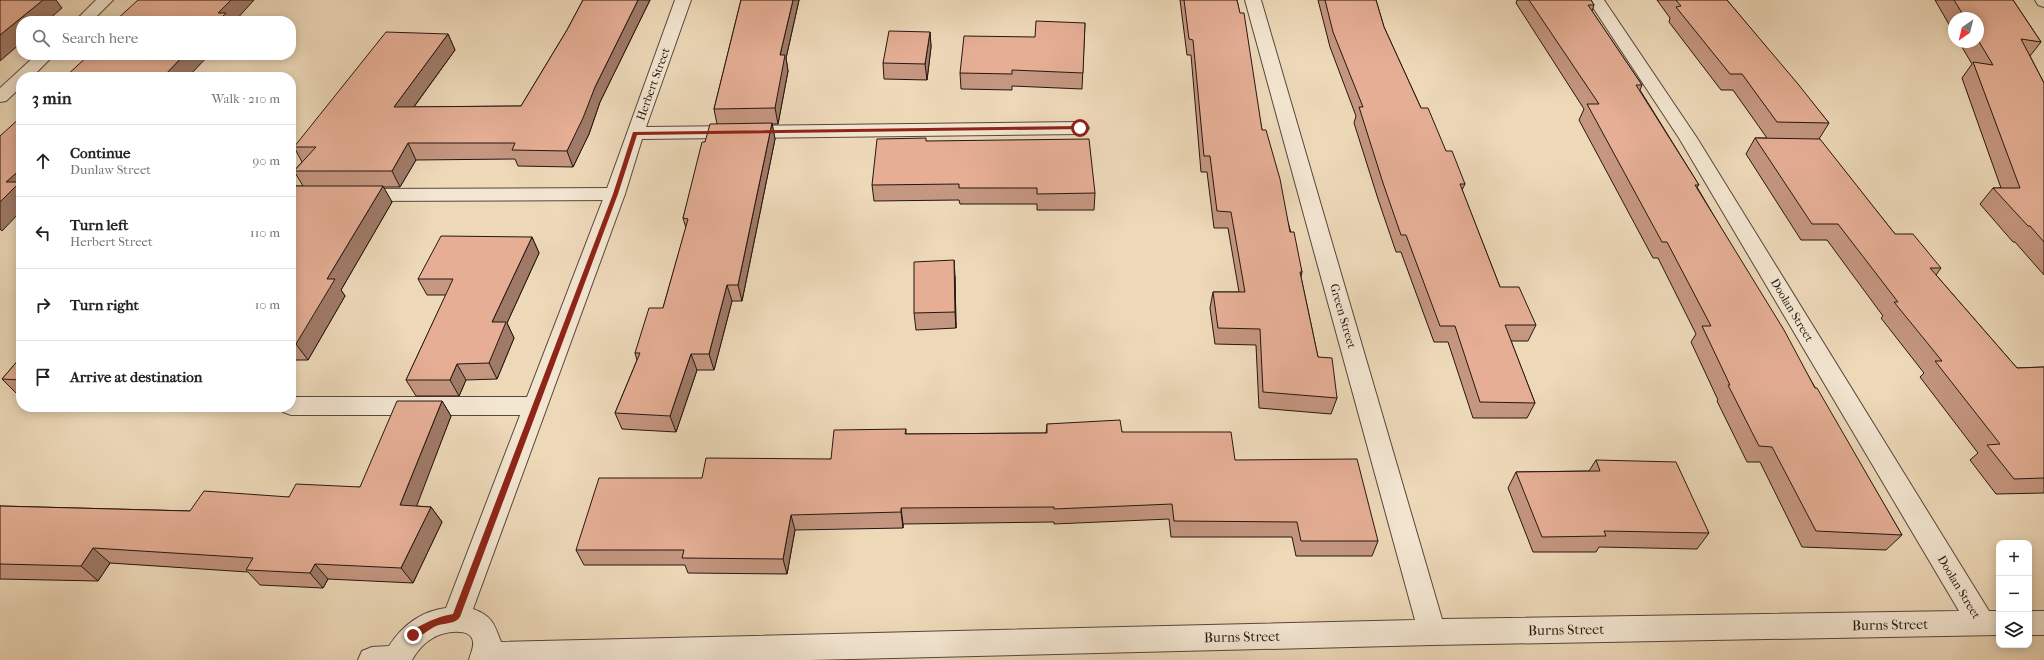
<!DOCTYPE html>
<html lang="en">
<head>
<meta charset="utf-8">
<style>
  :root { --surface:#fff; --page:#f2f2f2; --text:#222; --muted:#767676; --line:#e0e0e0 }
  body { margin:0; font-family:"IM FELL French Canon",serif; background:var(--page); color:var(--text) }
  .controls { position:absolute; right:12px; bottom:12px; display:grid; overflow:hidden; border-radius:8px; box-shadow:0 2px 10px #0003 }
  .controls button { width:36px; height:36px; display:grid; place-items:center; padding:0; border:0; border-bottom:1px solid var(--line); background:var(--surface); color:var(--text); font:20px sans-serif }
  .compass { position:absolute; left:1948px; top:12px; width:36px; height:36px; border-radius:50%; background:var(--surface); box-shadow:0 2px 10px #0003; rotate:215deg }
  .stop { position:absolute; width:12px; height:12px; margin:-9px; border:3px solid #8f2418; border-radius:50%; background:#fff }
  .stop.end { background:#8f2418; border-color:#fff; box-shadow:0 1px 4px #0008 }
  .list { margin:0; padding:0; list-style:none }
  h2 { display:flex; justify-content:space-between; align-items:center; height:52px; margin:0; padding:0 16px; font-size:17px }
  h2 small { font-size:13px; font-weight:400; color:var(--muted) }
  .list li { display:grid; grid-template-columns:26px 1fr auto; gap:12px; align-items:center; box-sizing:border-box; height:72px; padding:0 16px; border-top:1px solid var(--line) }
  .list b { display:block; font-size:15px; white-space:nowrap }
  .list p { margin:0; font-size:13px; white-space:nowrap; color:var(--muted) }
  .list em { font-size:13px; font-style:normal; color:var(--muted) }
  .icon { flex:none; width:22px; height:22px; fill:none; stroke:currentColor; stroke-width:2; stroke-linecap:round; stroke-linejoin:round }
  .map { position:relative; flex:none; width:2044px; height:660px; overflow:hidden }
  .search { position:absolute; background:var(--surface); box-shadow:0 2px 10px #0003; left:16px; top:16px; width:280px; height:44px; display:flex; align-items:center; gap:10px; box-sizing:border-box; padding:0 14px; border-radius:16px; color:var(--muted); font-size:15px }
  .panel { position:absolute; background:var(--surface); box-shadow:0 2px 10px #0003; left:16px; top:72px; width:280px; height:340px; border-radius:16px }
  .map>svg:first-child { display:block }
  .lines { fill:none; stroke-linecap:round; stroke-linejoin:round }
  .service-casing { stroke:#57473b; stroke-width:2 }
  .minor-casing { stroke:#57473b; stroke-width:2 }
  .service { fill:#f3e6d1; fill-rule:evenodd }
  .minor { fill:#f3e6d1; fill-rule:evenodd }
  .wall { fill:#c59680; stroke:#251711 }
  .shaded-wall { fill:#a07a68; stroke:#251711 }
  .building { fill:#e5ae95; stroke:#251711 }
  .route { fill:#8f2418 }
  .labels { text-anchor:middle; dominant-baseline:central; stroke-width:3.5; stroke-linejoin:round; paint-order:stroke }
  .street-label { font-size:12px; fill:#251711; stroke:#f3e6d1 }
  .near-street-label { font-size:14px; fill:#251711; stroke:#f3e6d1 }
</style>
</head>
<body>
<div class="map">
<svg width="2044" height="660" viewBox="0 0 2044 660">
  <rect width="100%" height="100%" fill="#edd8b8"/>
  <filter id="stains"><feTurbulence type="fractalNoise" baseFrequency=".005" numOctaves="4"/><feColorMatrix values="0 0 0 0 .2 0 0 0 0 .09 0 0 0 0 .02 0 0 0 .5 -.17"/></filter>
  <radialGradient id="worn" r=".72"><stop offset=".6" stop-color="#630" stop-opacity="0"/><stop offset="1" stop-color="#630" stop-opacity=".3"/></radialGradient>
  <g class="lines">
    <defs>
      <path id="service" d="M615 188 622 190 625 194 622 198 615 200 357 201 350 199 347 195 350 191 357 189Z
        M291 397H535L543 400 547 406 543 412 535 415H291L283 412 280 407H291Z"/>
      <path id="minor" d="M96 0H113L92 21H75Z
        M675 0H691L646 127 1080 122 1086 124 1089 128 1086 132 1080 134 642 139 625 194 473 609C492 616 494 623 501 642L1415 620 1245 0H1261L1442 619 1959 611 1679 138 1588 0H1604L1697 138 1989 611H1999V635L1432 645 810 660H469C470 655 474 647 473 642 472 626 441 632 433 638 424 643 417 651 412 660H358L362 651 372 647 389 646C402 626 421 611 446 608L605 194Z
        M2035 0H2044V7L2038 5Z
        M36 55H54L32 77H21V87L6 101 0 102V88Z
        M2029 611H2044V635H2029Z"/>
    </defs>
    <use href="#service" class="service-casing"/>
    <use href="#minor" class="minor-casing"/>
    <use href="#service" class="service"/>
    <use href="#minor" class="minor"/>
  </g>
  <path class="wall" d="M583 0H650L600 102 589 134 573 167 518 166 515 159 416 160 400 187H383L392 202 341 290 345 296 308 360H291V185L294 186H303L294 171 302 162 294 147 448 34 455 50 414 107 521 106 567 30Z
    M741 0H799L786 58 788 71 778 124H772L775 139 742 301H732L714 370H697L676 432 622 429 615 413 637 360 635 353 663 308 686 228 683 218 705 142 717 124 714 109Z
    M1180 0H1237L1262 130 1302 272 1301 277 1318 357 1337 398 1331 414 1259 408 1256 345 1215 344 1210 308 1213 292H1239L1228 228H1214L1207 172H1201L1191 55H1187Z
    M1318 0H1376L1384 27 1421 108 1465 184 1462 190 1500 287 1536 325 1528 341H1511L1535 403 1527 418H1473L1448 342H1434L1401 252H1396L1378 199 1354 123 1356 116 1330 47Z
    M1517 0H1591L1594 5 1592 11 1642 85 1640 90 1699 185 1697 187 1902 535 1886 550 1802 547 1760 462H1747L1717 401 1718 400 1691 342 1696 334 1658 258H1653L1579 120 1584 109 1516 3Z
    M1657 0H1727L1829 123 1819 139 1895 234 1941 268 1936 275 2017 368 2044 367V493L1996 494 1970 460 1978 453 1920 377 1924 373 1881 318 1883 316 1827 240H1801L1746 154 1755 138H1767L1733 90H1721L1669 22 1670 18Z
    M1935 0H2013L2041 42 2030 56 2044 83V275L2015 242H2013L1980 204 1993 188H2001L1962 78 1972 64 1959 42H1978V18H1954V33Z
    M1085 23 1082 89 1012 86V90L961 89 960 73 1035 37Z
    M930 32 931 47 927 80 884 79 883 63Z
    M926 141 1095 193 1094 210H1037V204H960L959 200 874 201 872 185Z
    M532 237 539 253 507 323 514 338 497 379 466 380 459 396H416L406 380 446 295H427L418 279Z
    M955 276 956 328 916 330 914 313Z
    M21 357V395H18L2 379Z
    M442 401 451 416 416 506 431 507 442 522 413 583 328 579 323 588 260 585 248 572 110 563 98 581 0 579V506L190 511 360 487Z
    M1047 424 1122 432 1235 460 1378 541 1372 556H1296L1292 537H1171L1169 519 1054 524V522L903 524V528L795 530 787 574 688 573 685 565H584L576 550 702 478 831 459 906 429V434L1046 433Z
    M1596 460 1709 533 1697 549 1599 547 1596 552H1533L1508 488 1516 472 1589 471Z"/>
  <path class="shaded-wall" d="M43 0H56L62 8 47 21H21V43L0 61V35Z
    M231 0H254L235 21H218V13Z
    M638 0H650L600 102 589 134 573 167 567 151 595 87Z
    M793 0H799L786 58 788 71 778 124 775 108 780 55Z
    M930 32 931 47 927 80 925 64Z
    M448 34 455 50 402 123 394 107Z
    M184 55H209L188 77H163Z
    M772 123 775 139 742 301 738 285Z
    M408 143 416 160 400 187 392 171Z
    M21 169V211L2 231 0 229V202L6 182Z
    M383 186 392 202 341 290 345 296 308 360 296 344 327 279Z
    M532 237 539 253 507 323 514 338 497 379 489 363 492 322Z
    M954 260 955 276 956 328 955 312Z
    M727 285 732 301 714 370 709 354Z
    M691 354 697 370 676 432 670 416Z
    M457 364 466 380 459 396 450 380Z
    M442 401 451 416 411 521 400 505Z
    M431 507 442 522 413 583 401 568Z
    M901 508 903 524V528L901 512Z
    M791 515 795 530 787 574 783 559Z
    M93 548 110 563 98 581 81 566Z
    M315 564 328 579 323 588 310 573Z"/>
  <path class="building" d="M0 0H43L0 35Z
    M138 0H231L218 13H226L218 21H115Z
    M583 0H638L595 87 583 118 567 151 512 150 515 143H408L392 171H294L316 147H294L386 32 448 34 394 107 521 106 567 30Z
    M741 0H793L780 55H785L775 108 714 109Z
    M1184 0H1237L1240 13H1244L1262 130H1266L1280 179 1290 232H1294L1302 272H1300L1318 357 1332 358 1337 398 1263 392 1260 329 1218 328 1213 292H1245L1231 212 1217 211 1210 156H1204L1193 40 1189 39Z
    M1325 0H1376L1384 27 1421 108H1428L1446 151H1452L1465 184H1460L1500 287H1519L1536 325H1505L1535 403 1480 402 1455 326H1440L1406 235H1401L1383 183 1359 107H1363L1333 32Z
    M1529 0H1591L1594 5H1588L1642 85H1636L1699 185H1695L1784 330 1815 388H1817L1902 535 1816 531 1772 447 1759 446 1728 385H1730L1702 326H1711L1667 242H1662L1587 104H1599Z
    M1676 0H1727L1798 84 1829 123 1777 122 1742 74H1730L1676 7 1681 6Z
    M1954 0H2013L2041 42 2021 39 2044 83V242L2030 226H2028L1993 188H2020L1973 62 1993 65 1978 40V18H1965Z
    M1036 21 1085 23 1083 73 1012 70V74L960 73 964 36 1035 37Z
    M889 31 930 32 925 64 883 63Z
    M89 55H184L163 77H65Z
    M21 117V169L6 182H20L0 202V136Z
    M772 123 738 285H727L709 354H691L670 416 615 413 640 353H635L649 308H663L688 219 683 218 702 142H705L710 124Z
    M926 138V141L1089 139 1095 193 1037 194V188H959V184L872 185 877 139Z
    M1755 138 1820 139 1895 234H1913L1941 268H1930L2017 368 2044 367V478L2014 479 1987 445 2000 444 1935 361H1942L1894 302H1898L1838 224H1812Z
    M291 185 294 186H383L327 279H335L296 344H291Z
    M441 236 532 237 492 322H506L489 363 457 364 450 380H406L453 279H418Z
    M954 260 955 312 914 313V262Z
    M21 357V380L2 379Z
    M397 401H442L400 505 431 507 401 568 315 564 310 573 246 570 253 558 93 548 81 566 0 564V506L190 511 204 491 289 497 296 484 360 487Z
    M1120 420 1122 432H1231L1235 460 1357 459 1378 541H1301L1297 522 1174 521 1172 504 1054 509V507L901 508V512L791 515 783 559 682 558 684 550H576L599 478H702L706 458 831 459 834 430 906 429 905 434 1047 433V424Z
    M1596 460 1676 462 1709 533 1604 531 1606 536 1542 537 1516 472 1600 471Z"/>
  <path class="route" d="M1080 126 1082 129 637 135 618 194 460 617C456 624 443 623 436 626 429 629 418 640 410 638V632C424 623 436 617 453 614L613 194 633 132Z"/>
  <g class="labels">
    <g class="street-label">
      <text transform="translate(653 84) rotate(-70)">Herbert Street</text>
      <text transform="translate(1792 310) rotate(59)">Doolan Street</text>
      <text transform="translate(1343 316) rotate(74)">Green Street</text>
      <text transform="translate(1959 587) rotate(59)">Doolan Street</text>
    </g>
    <g class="near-street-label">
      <text transform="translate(1890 625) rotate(-1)">Burns Street</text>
      <text transform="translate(1566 630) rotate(-1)">Burns Street</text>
      <text transform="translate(1242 637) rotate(-1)">Burns Street</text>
    </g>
  </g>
  <rect width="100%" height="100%" filter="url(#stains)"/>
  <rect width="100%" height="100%" fill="url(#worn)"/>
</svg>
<div class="controls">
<button>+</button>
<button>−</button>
<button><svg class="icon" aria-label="layers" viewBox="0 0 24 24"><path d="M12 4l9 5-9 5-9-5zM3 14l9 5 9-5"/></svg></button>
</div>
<svg class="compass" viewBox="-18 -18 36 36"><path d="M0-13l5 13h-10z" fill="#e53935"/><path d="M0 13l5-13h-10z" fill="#767676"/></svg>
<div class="stop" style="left:1080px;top:128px"></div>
<div class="stop end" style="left:413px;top:635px"></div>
<div class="search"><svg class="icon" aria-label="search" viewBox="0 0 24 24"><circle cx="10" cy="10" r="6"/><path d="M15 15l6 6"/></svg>Search here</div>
<section class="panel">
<h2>3 min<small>Walk · 210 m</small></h2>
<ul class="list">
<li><svg class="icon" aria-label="ahead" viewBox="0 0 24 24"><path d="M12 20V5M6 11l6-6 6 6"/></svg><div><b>Continue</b><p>Dunlaw Street</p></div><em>90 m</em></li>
<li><svg class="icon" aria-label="left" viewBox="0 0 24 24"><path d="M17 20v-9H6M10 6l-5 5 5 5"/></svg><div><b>Turn left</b><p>Herbert Street</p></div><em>110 m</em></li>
<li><svg class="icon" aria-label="right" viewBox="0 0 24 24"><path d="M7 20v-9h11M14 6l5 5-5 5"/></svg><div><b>Turn right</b></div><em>10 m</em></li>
<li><svg class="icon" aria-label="arrive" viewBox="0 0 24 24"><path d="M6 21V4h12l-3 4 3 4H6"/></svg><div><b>Arrive at destination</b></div></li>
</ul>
</section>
</div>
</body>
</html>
